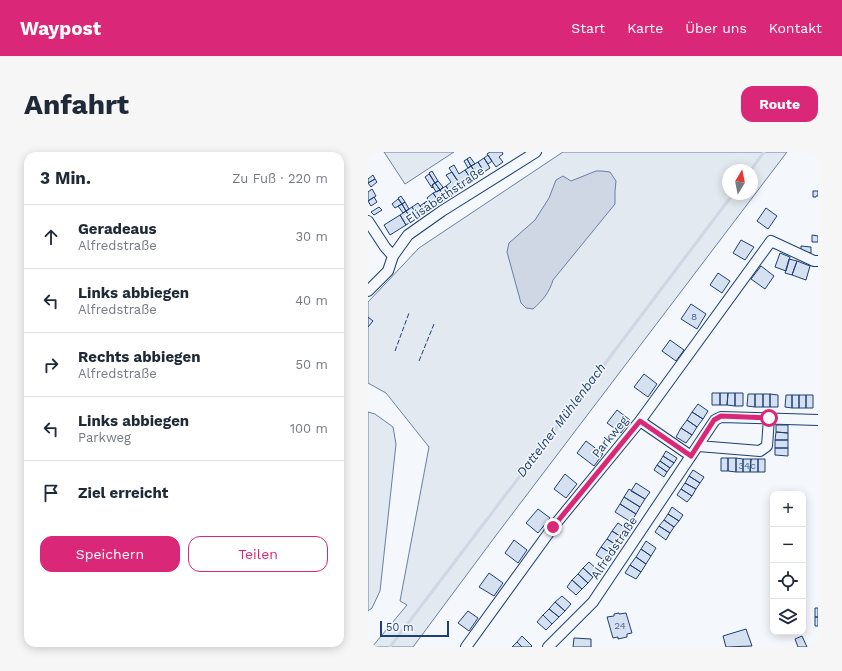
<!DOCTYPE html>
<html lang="de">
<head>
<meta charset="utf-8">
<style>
  :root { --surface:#fff; --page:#f6f6f7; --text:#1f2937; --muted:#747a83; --line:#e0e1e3; --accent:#db2777 }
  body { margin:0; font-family:"Work Sans",sans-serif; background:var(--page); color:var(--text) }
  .controls { position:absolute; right:12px; bottom:12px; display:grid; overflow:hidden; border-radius:8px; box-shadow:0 2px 10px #0003 }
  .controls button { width:36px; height:36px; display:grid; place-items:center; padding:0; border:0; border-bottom:1px solid var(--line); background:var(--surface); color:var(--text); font:20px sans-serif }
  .compass { position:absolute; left:354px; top:12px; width:36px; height:36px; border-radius:50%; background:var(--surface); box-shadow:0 2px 10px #0003; rotate:10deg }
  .scale { position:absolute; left:12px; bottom:10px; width:69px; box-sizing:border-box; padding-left:4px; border:2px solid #1d3f73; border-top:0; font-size:11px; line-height:14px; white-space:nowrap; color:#1d3f73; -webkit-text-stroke:3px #f4f7fb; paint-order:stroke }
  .stop { position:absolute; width:12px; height:12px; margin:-9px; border:3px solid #db2777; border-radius:50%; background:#fff }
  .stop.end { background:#db2777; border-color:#fff; box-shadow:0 1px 4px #0008 }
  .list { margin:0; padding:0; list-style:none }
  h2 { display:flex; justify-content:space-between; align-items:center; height:52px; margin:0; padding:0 16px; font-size:17px }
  h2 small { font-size:13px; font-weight:400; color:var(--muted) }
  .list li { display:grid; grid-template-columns:26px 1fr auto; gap:12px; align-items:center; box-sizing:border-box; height:64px; padding:0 16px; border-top:1px solid var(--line) }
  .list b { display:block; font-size:15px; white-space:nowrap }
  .list p { margin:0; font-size:13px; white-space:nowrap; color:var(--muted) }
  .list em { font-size:13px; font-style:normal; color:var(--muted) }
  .actions { display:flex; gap:8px; padding:12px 16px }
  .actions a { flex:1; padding:9px 0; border:1px solid var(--accent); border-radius:12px; text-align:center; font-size:14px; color:var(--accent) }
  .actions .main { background:var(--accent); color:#fff }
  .icon { flex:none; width:22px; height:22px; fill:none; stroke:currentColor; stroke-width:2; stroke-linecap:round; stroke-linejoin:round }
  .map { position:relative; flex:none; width:450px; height:495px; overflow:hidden; border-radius:12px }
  header { display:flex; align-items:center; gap:24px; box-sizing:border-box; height:56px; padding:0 20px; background:var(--accent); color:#fff }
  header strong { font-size:19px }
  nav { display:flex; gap:22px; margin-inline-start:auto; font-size:14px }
  .intro { display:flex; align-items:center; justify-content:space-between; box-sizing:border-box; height:96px; padding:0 24px }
  h1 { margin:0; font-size:28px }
  .button { padding:10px 18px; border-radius:12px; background:var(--accent); color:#fff; font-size:14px; font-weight:700 }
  main { display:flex; gap:24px; padding:0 24px }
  aside { flex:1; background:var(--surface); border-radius:12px; box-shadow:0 2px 10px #0003 }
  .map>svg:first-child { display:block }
  .green { fill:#e3e9f0; stroke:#687fa3; fill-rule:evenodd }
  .water { fill:#cfd7e4; stroke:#687fa3 }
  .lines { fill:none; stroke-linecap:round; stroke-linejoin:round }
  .stream { stroke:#cfd7e4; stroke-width:3 }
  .building { fill:#d5e0f0; stroke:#1d3f73 }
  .minor-casing { stroke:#1d3f73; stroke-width:12 }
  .minor { stroke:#f4f7fb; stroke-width:10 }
  .fence { stroke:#1d3f73; stroke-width:1; stroke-dasharray:5 2; stroke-linecap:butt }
  .route { stroke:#db2777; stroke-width:5 }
  .labels { text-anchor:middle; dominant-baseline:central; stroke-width:3; stroke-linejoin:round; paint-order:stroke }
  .number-label { font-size:10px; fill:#4b6792 }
  .street-label { font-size:12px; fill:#1d3f73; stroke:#f4f7fb }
  .water-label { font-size:13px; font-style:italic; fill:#1d3f73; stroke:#f4f7fb }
</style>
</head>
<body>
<header>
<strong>Waypost</strong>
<nav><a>Start</a><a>Karte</a><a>Über uns</a><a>Kontakt</a></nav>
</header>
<div class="intro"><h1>Anfahrt</h1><a class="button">Route</a></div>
<main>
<aside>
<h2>3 Min.<small>Zu Fuß · 220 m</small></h2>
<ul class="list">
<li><svg class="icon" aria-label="ahead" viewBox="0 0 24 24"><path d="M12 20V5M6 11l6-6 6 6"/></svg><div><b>Geradeaus</b><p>Alfredstraße</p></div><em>30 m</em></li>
<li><svg class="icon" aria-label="left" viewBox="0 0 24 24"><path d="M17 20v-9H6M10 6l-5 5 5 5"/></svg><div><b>Links abbiegen</b><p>Alfredstraße</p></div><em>40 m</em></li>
<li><svg class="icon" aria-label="right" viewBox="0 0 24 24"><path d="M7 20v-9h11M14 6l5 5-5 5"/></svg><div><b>Rechts abbiegen</b><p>Alfredstraße</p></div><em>50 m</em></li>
<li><svg class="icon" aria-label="left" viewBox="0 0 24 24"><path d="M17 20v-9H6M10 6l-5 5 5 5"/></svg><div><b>Links abbiegen</b><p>Parkweg</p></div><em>100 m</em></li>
<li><svg class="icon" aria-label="arrive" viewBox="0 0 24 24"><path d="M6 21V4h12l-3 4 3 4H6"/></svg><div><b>Ziel erreicht</b></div></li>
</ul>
<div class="actions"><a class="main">Speichern</a><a>Teilen</a></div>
</aside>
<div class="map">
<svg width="450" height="495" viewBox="0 0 450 495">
  <rect width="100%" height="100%" fill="#f4f7fb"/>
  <path class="green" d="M16 0H86L37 32Z
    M195 0H419L129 382 45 495H4L39 453 32 449 61 295 18 241 0 231V150L51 96ZM360 18H384V42H360Z
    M0 260 7 262 25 275 28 292 12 439 4 456 0 459Z"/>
  <path class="water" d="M228 19H234L242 20 248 29 247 39V52L185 128C181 141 175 148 165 157L158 156 153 151 139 100 141 91 167 68 181 46 188 28 195 24 203 29Z"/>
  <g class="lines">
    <path class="stream" d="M383 18 396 0
      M22 495 180 287 365 42"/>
  </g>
  <path class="building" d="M122 0H134L135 2 131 5 135 10 128 15 119 2Z
    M120 3 124 9 120 12 116 6Z
    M102 5 107 12 103 14 99 7Z
    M116 6 122 16 116 20 110 10Z
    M99 7 103 14 100 16 96 9Z
    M110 10 116 20 110 24 103 14Z
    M86 13 91 22 97 18 104 28 93 34 81 16Z
    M103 14 110 24 104 28 97 18Z
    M64 19 70 29 67 31 61 21Z
    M84 20 93 34 89 37 90 39 84 44 78 34 83 30 78 23Z
    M61 22 67 31 64 33 65 35 64 36 57 25Z
    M5 23 7 27 0 31V27Z
    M7 27 9 30 3 35 0 31Z
    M70 29 75 35 72 38 67 31Z
    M67 31 72 38 68 40 64 33Z
    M78 34 84 44 78 47 72 38Z
    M4 37 8 44 0 49V40Z
    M72 38 78 47 72 51 65 41Z
    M445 39H450V44H448V45H445Z
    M65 41 72 51 65 55 59 46Z
    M33 44 37 50 34 52 30 46Z
    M6 45 9 50 3 54 0 49Z
    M30 47 34 52 27 56 24 52Z
    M61 48 64 53 60 56 56 51Z
    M37 50 41 57 38 59 34 52Z
    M50 51 57 61 50 65 44 55Z
    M56 51 60 56 56 59 52 54Z
    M34 52 38 59 35 61 30 54Z
    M11 55 14 58 6 63 3 60Z
    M44 55 50 65 44 69 38 59Z
    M398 56 409 64 400 77 389 69Z
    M38 59 44 69 38 73 32 63Z
    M32 63 38 73 22 83 16 73Z
    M444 83 450 84V90H444Z
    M373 88 386 95 377 108 365 101Z
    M433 94 443 95V101L433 100Z
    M412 101 422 105 418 119 407 115Z
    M421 107 429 109 424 123 417 121Z
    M429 109 442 114 438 128 424 123Z
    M393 114 406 124 397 137 383 127Z
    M350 121 362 129 354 141 342 133Z
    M323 152 338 162 329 177 313 167Z
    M0 165 5 169 0 175Z
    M302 188 316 198 308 209 294 199Z
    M276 222 289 232 280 245 266 235Z
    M344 241H352V253H344Z
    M352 241H360L359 253H352Z
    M360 241H367V254L359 253Z
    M367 241H375V254H367Z
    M380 242H387V255L379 254Z
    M387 242H395V255H387Z
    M395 242H402V255H395Z
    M402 242 410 243V255H402Z
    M418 243H424V256L417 255Z
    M424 243H431V256H424Z
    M431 243H438V256H431Z
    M438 243H445V256H438Z
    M330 252 340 259 335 267 324 260Z
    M249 258 262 268 253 281 239 271Z
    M324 260 335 267 329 275 319 268Z
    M319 268 329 275 324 283 313 276Z
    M408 273H420V281L408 280Z
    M313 276 324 283 318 291 308 285Z
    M408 280 420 281V288H407Z
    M407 288H420V296H407Z
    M218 289 235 302 226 314 209 301Z
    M407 296H420V304L407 303Z
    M298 299 309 306 306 311 295 304Z
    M295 304 306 311 302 316 292 309Z
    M353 306H360V319H353Z
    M360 306H368V320L360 319Z
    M368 306 375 307V320H368Z
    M375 307H383L382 320H375Z
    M383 307H390V320H382Z
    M390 307H397V320H390Z
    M292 309 302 316 299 320 289 313Z
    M289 313 299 320 296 325 286 318Z
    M325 318 336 325 332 331 321 324Z
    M197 322 209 332 198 346 186 337Z
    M321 324 332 331 328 337 317 331Z
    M268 331 282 340 277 347 263 339Z
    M317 331 328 337 324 344 313 337Z
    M261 337 277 347 272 355 256 345Z
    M313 337 324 344 319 350 309 343Z
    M256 345 272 355 268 362 252 352Z
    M252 352 268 362 263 370 247 360Z
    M304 355 315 363 311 369 300 362Z
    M170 357 182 366 170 381 158 371Z
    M300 362 311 369 306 375 296 368Z
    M296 368 306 375 302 381 291 374Z
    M250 371 260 378 255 386 244 379Z
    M291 374 302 381 298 388 287 380Z
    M244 379 255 386 250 394 239 387Z
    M239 387 250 394 244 402 233 395Z
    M146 388 159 398 150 411 137 401Z
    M278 389 288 396 283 404 273 397Z
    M233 395 244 402 239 410 228 403Z
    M273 397 283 404 278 412 268 405Z
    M268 405 278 412 273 420 262 413Z
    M221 410 231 419 225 425 215 416Z
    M262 413 273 420 268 427 257 421Z
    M215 416 225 425 220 431 210 422Z
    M121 421 135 431 126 444 111 435Z
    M210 422 220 431 214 437 204 428Z
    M204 428 214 437 208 443 199 435Z
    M194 444 203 452 197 459 187 450Z
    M187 450 197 459 191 465 181 457Z
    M447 456H450V465H447Z
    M181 457 191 465 184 472 175 463Z
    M100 459 110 466 101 479 90 471Z
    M251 461V462L258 461 264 481 259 482V485L250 487V485L245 486 239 465 246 464V462Z
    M175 463 184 472 178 478 169 470Z
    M447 465H450V474H447Z
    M378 477 384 494 358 495 355 484Z
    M154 484 164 494 163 495H154L149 490Z
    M434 484 439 495H430L427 487Z
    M206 486 223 487V495H205Z
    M149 490 154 495H144Z"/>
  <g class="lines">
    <defs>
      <path id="minor" d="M0 69 17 95 25 104
        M0 139 20 119 25 104 40 83 74 59 168 0
        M272 269 323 304
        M330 294 392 299 399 294 401 266
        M98 495 185 375 272 269 403 89 446 109H450
        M180 495 225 450 347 268 353 265 450 268"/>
    </defs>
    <use href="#minor" class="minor-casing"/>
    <use href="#minor" class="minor"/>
    <path class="fence" d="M27 199 41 161
      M51 209 66 172"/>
  </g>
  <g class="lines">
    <path class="route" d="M185 375 272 269 323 304 346 268 353 264 401 266"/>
  </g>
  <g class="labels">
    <g class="number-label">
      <text x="326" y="164">8</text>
      <text x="379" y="313">34c</text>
      <text x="252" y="473">24</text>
    </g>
    <g class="street-label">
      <text transform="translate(77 43) rotate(-34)">Elisabethstraße</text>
      <text transform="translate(242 285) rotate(-51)">Parkweg</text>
      <text transform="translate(246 396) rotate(-56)">Alfredstraße</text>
    </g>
    <g class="water-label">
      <text transform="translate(193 268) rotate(-53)">Dattelner Mühlenbach</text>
    </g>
  </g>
</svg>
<div class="controls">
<button>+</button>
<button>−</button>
<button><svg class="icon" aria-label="locate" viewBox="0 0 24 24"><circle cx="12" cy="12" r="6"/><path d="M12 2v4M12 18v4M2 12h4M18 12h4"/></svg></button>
<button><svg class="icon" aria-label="layers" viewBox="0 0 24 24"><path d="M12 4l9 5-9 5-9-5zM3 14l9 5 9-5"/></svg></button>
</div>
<svg class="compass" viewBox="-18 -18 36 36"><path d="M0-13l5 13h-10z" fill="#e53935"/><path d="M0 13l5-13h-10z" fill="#747a83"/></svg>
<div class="scale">50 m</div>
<div class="stop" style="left:401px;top:266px"></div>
<div class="stop end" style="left:185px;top:375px"></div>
</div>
</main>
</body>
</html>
